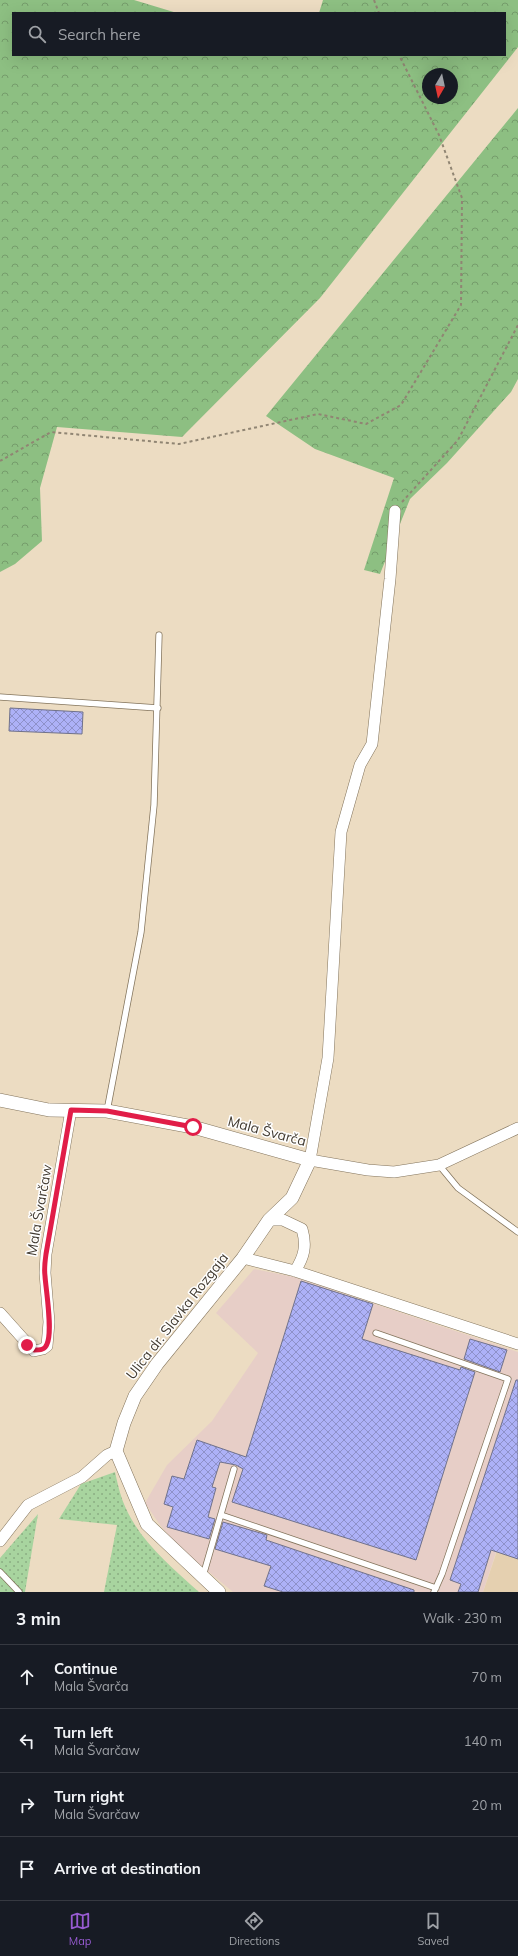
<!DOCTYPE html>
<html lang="en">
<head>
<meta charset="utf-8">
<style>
  :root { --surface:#171b24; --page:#242831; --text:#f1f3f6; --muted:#9ea1a6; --line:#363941; --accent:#985bd2 }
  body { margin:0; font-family:Mulish,sans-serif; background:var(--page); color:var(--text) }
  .compass { position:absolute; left:422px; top:68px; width:36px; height:36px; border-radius:50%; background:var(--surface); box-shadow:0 4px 16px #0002; rotate:189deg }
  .stop { position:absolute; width:12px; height:12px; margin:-9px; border:3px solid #e11d48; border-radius:50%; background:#fff }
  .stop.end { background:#e11d48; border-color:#fff; box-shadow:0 1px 4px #0008 }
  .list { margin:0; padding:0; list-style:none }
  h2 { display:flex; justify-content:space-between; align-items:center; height:52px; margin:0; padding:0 16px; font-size:17px }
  h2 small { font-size:13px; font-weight:400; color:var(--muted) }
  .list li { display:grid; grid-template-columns:26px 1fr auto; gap:12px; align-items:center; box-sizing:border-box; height:64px; padding:0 16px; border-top:1px solid var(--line) }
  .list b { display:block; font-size:15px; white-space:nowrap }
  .list p { margin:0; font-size:13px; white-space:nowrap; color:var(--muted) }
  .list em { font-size:13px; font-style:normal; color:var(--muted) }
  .icon { flex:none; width:22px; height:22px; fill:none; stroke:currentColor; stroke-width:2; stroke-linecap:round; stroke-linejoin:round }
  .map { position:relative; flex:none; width:518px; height:1592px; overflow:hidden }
  .search { position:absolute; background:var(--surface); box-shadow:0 4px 16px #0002; left:12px; right:12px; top:12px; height:44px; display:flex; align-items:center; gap:10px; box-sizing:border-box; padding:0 14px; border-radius:0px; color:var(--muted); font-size:15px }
  .sheet { height:308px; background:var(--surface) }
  nav { display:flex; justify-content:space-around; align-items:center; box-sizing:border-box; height:56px; border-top:1px solid var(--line); background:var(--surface); font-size:11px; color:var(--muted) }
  nav a { display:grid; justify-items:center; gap:2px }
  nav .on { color:var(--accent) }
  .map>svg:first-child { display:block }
  .built { fill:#e5d0b0 }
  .industrial { fill:#e7cec7 }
  .grass { fill:url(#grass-dots) }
  .forest { fill:url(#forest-crowns); fill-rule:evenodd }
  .building { fill:url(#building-cross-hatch); stroke:#70728b }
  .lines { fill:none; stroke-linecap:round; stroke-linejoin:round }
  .service-casing { stroke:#83745c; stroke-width:7 }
  .minor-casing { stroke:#83745c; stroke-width:12 }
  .tertiary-casing { stroke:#83745c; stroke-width:14 }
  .path { stroke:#908573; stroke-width:2; stroke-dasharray:3 3; stroke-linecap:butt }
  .service { stroke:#fff; stroke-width:5.5 }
  .minor { stroke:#fff; stroke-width:11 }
  .tertiary { stroke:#fff; stroke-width:13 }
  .route { stroke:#e11d48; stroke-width:5 }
  .labels { text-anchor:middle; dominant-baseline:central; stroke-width:3; stroke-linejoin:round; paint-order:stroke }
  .street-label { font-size:14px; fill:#423b31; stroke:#fff }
</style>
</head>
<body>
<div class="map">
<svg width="518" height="1592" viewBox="0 0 518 1592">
  <defs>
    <pattern id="grass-dots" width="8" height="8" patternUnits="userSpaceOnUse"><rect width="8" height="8" fill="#a8d49f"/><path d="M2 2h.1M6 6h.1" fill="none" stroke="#8aad82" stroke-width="1.8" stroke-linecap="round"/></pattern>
    <pattern id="forest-crowns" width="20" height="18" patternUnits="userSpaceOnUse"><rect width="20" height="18" fill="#8dbf82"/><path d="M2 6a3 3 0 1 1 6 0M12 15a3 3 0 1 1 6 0" fill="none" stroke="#759c6b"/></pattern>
    <pattern id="building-cross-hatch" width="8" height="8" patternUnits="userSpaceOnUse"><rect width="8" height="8" fill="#adb1f7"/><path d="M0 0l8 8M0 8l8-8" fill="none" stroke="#8e91c9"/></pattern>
  </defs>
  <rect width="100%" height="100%" fill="#ecdcc2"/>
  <path class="built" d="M518 1486V1592H483L495 1557Z"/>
  <path class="industrial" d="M254 1269 294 1277 518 1352V1486L483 1592H233L180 1548 160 1525 145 1503 167 1465 212 1421 258 1353 216 1313Z"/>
  <path class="grass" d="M115 1472C117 1481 119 1490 122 1499 136 1538 169 1565 199 1592H104L117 1525 59 1519 81 1484Z
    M38 1514 25 1592H0V1558Z"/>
  <path class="forest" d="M0 0H134L177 13H13V55H505V13H319L323 0H518V47L320 298 182 437 57 427 40 488 42 541 15 564 0 572ZM428 74H452V98H428Z
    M518 108V379L511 392 447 463 410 499 380 574 364 570 394 478 315 449 266 416Z"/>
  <path class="building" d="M10 708 83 712 82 734 9 731Z
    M301 1281 373 1304 362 1339 460 1370 461 1367 475 1372 416 1560 232 1502 243 1469 236 1465 220 1462 212 1487 216 1488 208 1517 215 1519 209 1539 167 1527 173 1507 164 1504 172 1476 184 1479 197 1440 246 1457Z
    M470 1339 507 1350 500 1372 464 1359Z
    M516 1380H518V1559L491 1550 478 1592H458L461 1584 450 1580Z
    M223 1522 267 1535 266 1540 414 1590V1592H283L264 1586 271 1566 215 1549Z"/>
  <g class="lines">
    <defs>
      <path id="service" d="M0 697 158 708
        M107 1111 141 932 154 805 159 635
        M439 1165 458 1188 518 1232
        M376 1333 508 1379 442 1574 434 1592
        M221 1515 436 1588
        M0 1572 19 1592
        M203 1576 234 1469"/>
      <path id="minor" d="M395 511 390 579 372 744 360 765 341 832 328 1058 310 1160 368 1170 394 1172 439 1165 518 1128
        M269 1220H283L302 1229C307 1246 304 1257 295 1271
        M243 1258 295 1271 518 1344
        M0 1313 34 1351 43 1349 47 1346 49 1322 45 1273 46 1254 71 1110
        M0 1541 28 1505 82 1477 107 1455 116 1451"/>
      <path id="tertiary" d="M0 1100 49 1110 107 1111 193 1127 310 1160 292 1198 269 1220 243 1258 157 1364 135 1396 124 1423 116 1451 147 1524 219 1592"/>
    </defs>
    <use href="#service" class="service-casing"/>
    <use href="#minor" class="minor-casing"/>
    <use href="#tertiary" class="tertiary-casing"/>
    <path class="path" d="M374 0 379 13
      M0 461 51 432 179 444 318 414 366 424 401 405 461 305 462 198 439 135 399 55
      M402 502 458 440 518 325"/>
    <use href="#service" class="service"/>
    <use href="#minor" class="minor"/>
    <use href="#tertiary" class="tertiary"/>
  </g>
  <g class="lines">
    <path class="route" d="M27 1345 34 1350C40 1350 45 1350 47 1344 53 1331 46 1291 45 1276 44 1269 45 1261 46 1254L71 1110 107 1111 193 1127"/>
  </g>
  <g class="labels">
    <g class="street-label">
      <text transform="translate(267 1131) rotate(15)">Mala Švarča</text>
      <text transform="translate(39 1210) rotate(-80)">Mala Švarčaw</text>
      <text transform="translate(177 1316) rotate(-52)">Ulica dr. Slavka Rozgaja</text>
    </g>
  </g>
</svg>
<svg class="compass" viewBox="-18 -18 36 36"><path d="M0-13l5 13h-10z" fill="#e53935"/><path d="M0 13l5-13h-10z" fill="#9ea1a6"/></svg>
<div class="stop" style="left:193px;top:1127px"></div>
<div class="stop end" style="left:27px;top:1345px"></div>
<div class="search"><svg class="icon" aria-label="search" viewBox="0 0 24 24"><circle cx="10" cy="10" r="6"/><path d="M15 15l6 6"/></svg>Search here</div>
</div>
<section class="sheet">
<h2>3 min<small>Walk · 230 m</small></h2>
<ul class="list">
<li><svg class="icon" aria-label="ahead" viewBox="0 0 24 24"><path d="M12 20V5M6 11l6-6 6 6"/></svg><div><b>Continue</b><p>Mala Švarča</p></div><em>70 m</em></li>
<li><svg class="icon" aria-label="left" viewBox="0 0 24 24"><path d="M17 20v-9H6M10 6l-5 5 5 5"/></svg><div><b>Turn left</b><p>Mala Švarčaw</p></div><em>140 m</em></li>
<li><svg class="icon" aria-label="right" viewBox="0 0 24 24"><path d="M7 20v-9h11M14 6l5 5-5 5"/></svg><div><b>Turn right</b><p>Mala Švarčaw</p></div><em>20 m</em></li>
<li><svg class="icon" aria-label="arrive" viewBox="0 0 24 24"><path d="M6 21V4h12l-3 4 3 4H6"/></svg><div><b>Arrive at destination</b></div></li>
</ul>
</section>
<nav>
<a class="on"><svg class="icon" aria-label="map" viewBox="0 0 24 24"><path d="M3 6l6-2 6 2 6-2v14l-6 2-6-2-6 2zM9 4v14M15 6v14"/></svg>Map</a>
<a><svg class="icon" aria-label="directions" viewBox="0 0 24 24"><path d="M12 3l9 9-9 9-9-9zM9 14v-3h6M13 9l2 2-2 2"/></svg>Directions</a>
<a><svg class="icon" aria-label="saved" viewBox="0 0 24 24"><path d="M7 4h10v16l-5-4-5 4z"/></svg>Saved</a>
</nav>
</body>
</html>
